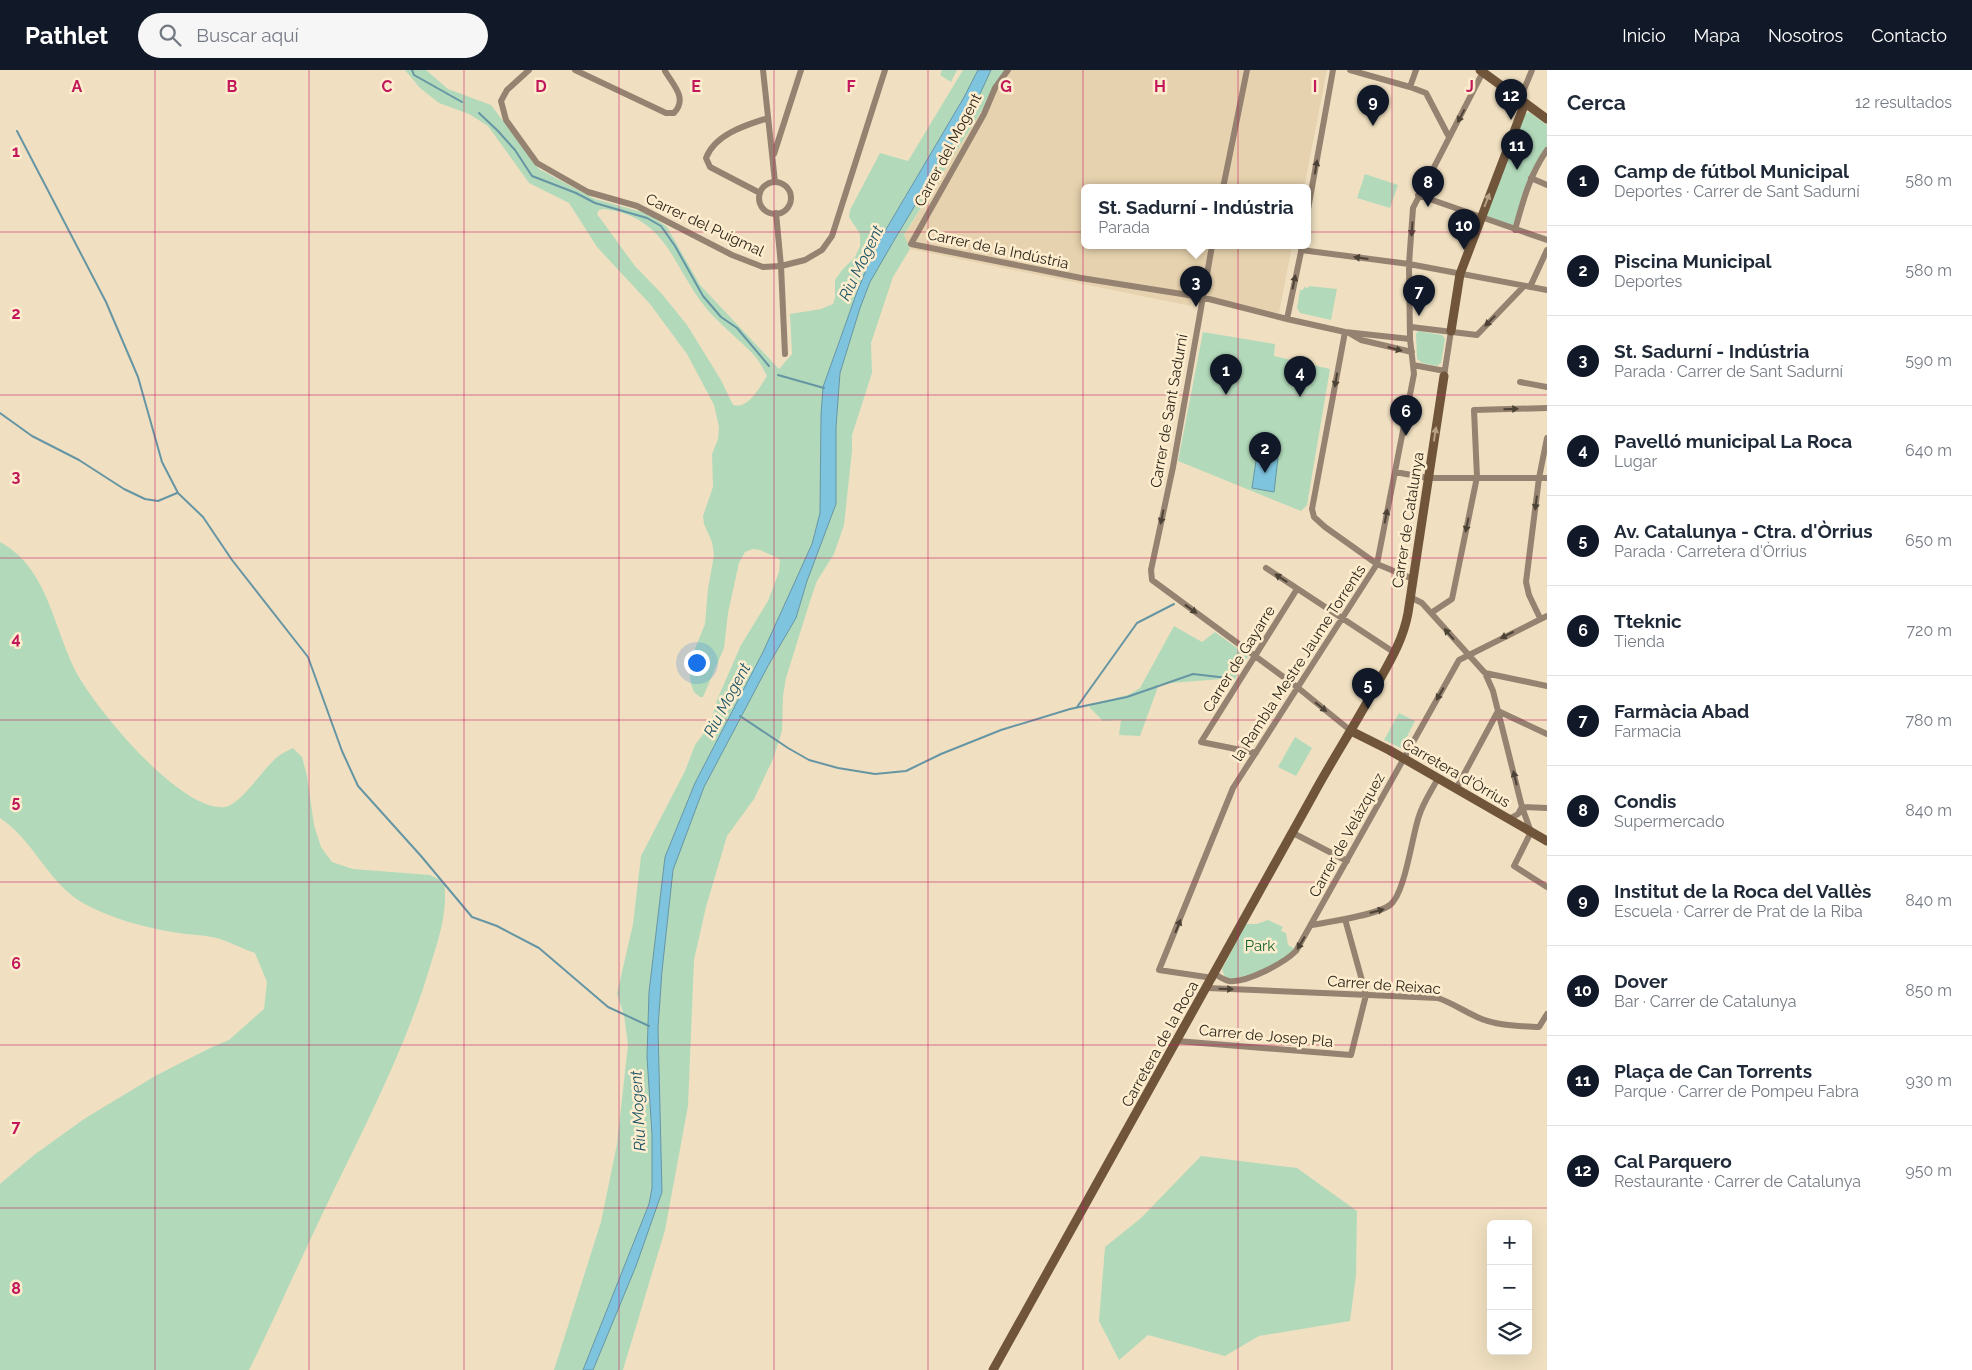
<!DOCTYPE html>
<html lang="es">
<head>
<meta charset="utf-8">
<style>
  :root { --surface:#fff; --page:#f6f6f7; --text:#1f2937; --muted:#747a83; --line:#e0e1e3; --accent:#111827 }
  body { margin:0; font-family:Raleway,sans-serif; background:var(--page); color:var(--text) }
  .controls { position:absolute; right:15px; bottom:15px; display:grid; overflow:hidden; border-radius:8px; box-shadow:0 5px 20px #0002 }
  .controls button { width:45px; height:45px; display:grid; place-items:center; padding:0; border:0; border-bottom:1px solid var(--line); background:var(--surface); color:var(--text); font:25px sans-serif }
  .you { position:absolute; left:696px; top:592px; width:18px; height:18px; margin:-12px; border:4px solid #fff; border-radius:50%; background:#1a73e8; box-shadow:0 0 0 8px #1a73e833 }
  .badge { display:grid; place-items:center; width:32px; height:32px; border-radius:50%; background:var(--accent); color:#fff; font-size:16px; font-weight:700 }
  .pin { position:absolute; translate:-50% -41px; filter:drop-shadow(0 1px 2px #0008) }
  .pin::after { content:''; position:absolute; top:26px; width:18px; height:15px; background:inherit; clip-path:polygon(0 0,100% 0,50% 100%) }
  .popup { position:absolute; left:1081px; top:114px; width:230px; height:65px; box-sizing:border-box; display:grid; place-content:center; border-radius:8px; background:var(--surface); filter:drop-shadow(0 1px 4px #0005); font-size:16px; white-space:nowrap; color:var(--muted) }
  .popup b { font-size:19px; color:var(--text) }
  .popup::after { content:''; position:absolute; left:50%; top:100%; margin-left:-10px; border:10px solid transparent; border-top-color:var(--surface) }
  .list { margin:0; padding:0; list-style:none }
  h2 { display:flex; justify-content:space-between; align-items:center; height:65px; margin:0; padding:0 20px; font-size:21px }
  h2 small { font-size:16px; font-weight:400; color:var(--muted) }
  .list li { display:grid; grid-template-columns:32px 1fr auto; gap:15px; align-items:center; box-sizing:border-box; height:90px; padding:0 20px; border-top:1px solid var(--line) }
  .list b { display:block; font-size:19px; white-space:nowrap }
  .list p { margin:0; font-size:16px; white-space:nowrap; color:var(--muted) }
  .list em { font-size:16px; font-style:normal; color:var(--muted) }
  .icon { flex:none; width:28px; height:28px; fill:none; stroke:currentColor; stroke-width:2; stroke-linecap:round; stroke-linejoin:round }
  .map { position:relative; flex:none; width:1547px; height:1300px; overflow:hidden }
  header { display:flex; align-items:center; gap:30px; box-sizing:border-box; height:70px; padding:0 25px; background:var(--accent); color:#fff }
  header strong { font-size:24px }
  nav { display:flex; gap:28px; margin-inline-start:auto; font-size:18px }
  .search { width:350px; height:45px; background:var(--page); display:flex; align-items:center; gap:12px; box-sizing:border-box; padding:0 18px; border-radius:28px; color:var(--muted); font-size:19px }
  main { display:flex }
  aside { flex:1; background:var(--surface) }
  .map>svg:first-child { display:block }
  .built { fill:#e6d2ae }
  .green { fill:#b2daba; fill-rule:evenodd }
  .water { fill:#7fc4de; stroke:#6695a4 }
  .lines { fill:none; stroke-linecap:round; stroke-linejoin:round }
  .stream { stroke:#6695a4; stroke-width:2 }
  .street { stroke:#958270; stroke-width:6 }
  .secondary { stroke:#70553b; stroke-width:9 }
  .oneway { fill:#4c4235 }
  .oneway2 { fill:#b6a184 }
  .grid { fill:none; stroke:#c2185b; stroke-width:1; stroke-opacity:0.55 }
  .labels { text-anchor:middle; dominant-baseline:central; stroke-width:5; stroke-linejoin:round; paint-order:stroke }
  .street-label { font-size:15px; fill:#2c261b; stroke:#fdedce }
  .park-label { font-size:15px; fill:#176533; stroke:#fdedce }
  .water-label { font-size:16px; font-style:italic; fill:#1c5467; stroke:#fdedce }
  .grid-label { font-size:16px; text-anchor:middle; font-weight:bold; fill:#c2185b; stroke:#fdedce; stroke-width:5; stroke-linejoin:round; paint-order:stroke }
</style>
</head>
<body>
<header>
<strong>Pathlet</strong>
<div class="search"><svg class="icon" aria-label="search" viewBox="0 0 24 24"><circle cx="10" cy="10" r="6"/><path d="M15 15l6 6"/></svg>Buscar aquí</div>
<nav><a>Inicio</a><a>Mapa</a><a>Nosotros</a><a>Contacto</a></nav>
</header>
<main>
<div class="map">
<svg width="1547" height="1300" viewBox="0 0 1547 1300">
  <rect width="100%" height="100%" fill="#f0e0c1"/>
  <path class="built" d="M1007 0H1327L1304 118H1085V176H1292L1279 243 1192 225 1191 236 910 179 904 166Z"/>
  <path class="green" d="M405 0H426L448 19 491 35 539 99 595 129 649 144 667 157 700 215 779 299 792 284 790 244 821 239 833 234 835 228V210L842 200 855 187 860 176V164L849 147 850 140 880 83 908 91 963 0H978L963 29 875 178 837 276 821 345 820 443 812 474 763 582 695 713 665 787 649 922 647 987 652 1064V1118L649 1134 583 1300H554L601 1152 617 1074 628 975 624 945 617 924 633 854 641 786 685 701 695 675 710 655 717 630 741 575 768 531 779 502 780 491 778 488 760 480 753 479 745 482 739 493 728 543 724 578 703 627H700L694 622 691 614 689 600 693 584 705 554 708 519 714 485 712 472 704 454 703 446 713 417 712 384 718 369 719 357 714 335 687 284 650 234 597 177 569 133 529 113 488 56 469 44 439 33 420 18ZM603 139C667 146 672 196 706 238 720 255 738 268 753 284 759 290 763 299 767 306 759 318 749 339 733 335L721 310 687 255 662 224 635 196 597 144 599 140Z
    M942 0H957L951 12 940 5Z
    M991 0H1007L904 165 910 179 893 207 871 273 872 303 852 365V381L844 455 834 484 817 511 811 528 786 608 783 626 782 661 773 689 754 729 727 766 706 837 694 890 688 1036 665 1160 623 1300H593L662 1122 658 958 662 901 673 800 704 717 769 594 796 548 807 511 836 434V357L840 303 860 238 870 212 896 167 973 39Z
    M1529 42 1547 55V80L1513 158 1483 146 1522 45Z
    M1365 104 1398 115 1390 138 1357 128Z
    M1309 216 1337 219 1331 250 1300 243 1297 238 1300 220H1303L1304 217 1308 218Z
    M1418 261 1442 265 1445 269 1441 293 1437 296 1422 293 1417 289 1416 264Z
    M1203 262 1275 274 1274 286 1330 299 1307 435 1301 441 1178 391Z
    M0 472C50 499 53 561 79 607 99 642 181 742 225 737 242 734 265 695 280 685 284 682 289 680 293 678L302 687 307 706 314 755 321 777 332 792 353 799 430 805 444 812C448 838 440 865 432 890 406 980 360 1065 320 1149 296 1199 274 1250 249 1300H0V1114L34 1085 84 1049 155 1006 210 978 229 970 264 939 267 912 255 883C243 879 232 873 220 869 207 865 192 865 179 863 146 858 107 848 78 830 46 808 32 769 0 748Z
    M1174 556 1202 572 1215 562 1248 586 1233 613 1221 609 1159 614 1140 666 1119 665 1121 650 1103 651 1089 637 1095 633 1128 625 1140 618Z
    M1399 643 1415 651 1401 678 1384 670Z
    M1295 667 1312 678 1296 706 1278 697Z
    M1268 850 1283 857 1281 861 1286 863 1288 875 1295 879C1279 896 1252 906 1229 909L1224 905 1222 899 1246 854H1257Z
    M1201 1086 1297 1098 1357 1141 1356 1205 1350 1251 1259 1266 1225 1286 1148 1265 1119 1290 1099 1251 1105 1177 1141 1148Z"/>
  <path class="water" d="M978 0H991L973 39 896 167 870 212 860 238 840 303 836 357V434L807 511 796 548 769 594 704 717 673 800 662 901 658 958 662 1122 636 1196 593 1300H583L649 1134 652 1118V1064L647 987 649 922 665 787 695 713 763 582 812 474 820 443 821 345 823 317 857 222 875 178 963 29Z
    M1257 384 1278 388 1274 422 1252 418Z"/>
  <g class="lines">
    <path class="stream" d="M412 0 414 5 462 32
      M479 43 498 61 515 80 532 106 576 123 595 133 647 148 661 156 675 176 703 226 721 247 737 258 769 296
      M17 61 106 232 138 307 162 392 178 423 203 447 232 490 308 587 342 681 358 716 421 786 472 847 497 856 539 878 608 937 649 956
      M778 305 824 318
      M0 343 32 366 79 390 124 419 145 429 158 431 177 423
      M1077 637 1137 553 1174 534
      M740 646 788 678 809 690 838 698 875 704 906 701 941 684 1001 660 1070 639 1127 627 1193 604 1228 608"/>
    <path class="street" d="M529 0 507 20 501 31 506 50 537 93 588 122 637 136 732 185 763 197 781 196 805 190 822 180 832 166 885 0
      M575 0 666 43H674C688 28 673 15 665 1
      M763 0 775 112
      M1008 0 995 18 984 44 911 174 1081 208 1201 227 1287 249 1345 262 1410 269
      M1350 0 1410 17 1426 23 1449 67
      M1410 17 1416 0
      M1520 29 1532 0
      M774 84 801 0
      M1531 108 1547 115
      M759 128a16 16 0 1 1 32 0a16 16 0 1 1-32 0Z
      M1223 118 1247 0
      M760 123 710 97 706 88C715 64 746 55 768 48
      M1418 125 1547 170
      M776 143 781 196 785 284
      M1307 145 1333 0
      M1515 160C1523 131 1530 104 1547 80
      M1212 176 1173 397 1151 500 1152 510 1297 617 1351 661
      M1301 180 1409 194 1547 220
      M1530 217 1547 180
      M1287 249 1302 177
      M1411 257 1477 265 1524 216
      M1345 262 1312 439 1314 447 1325 457 1377 494 1413 509
      M1349 263 1361 270 1412 282
      M1413 295 1445 301
      M1444 306 1451 261
      M1520 312 1547 317
      M1395 402 1428 408H1547
      M1266 498 1395 583
      M1410 527 1422 533 1485 603 1493 621 1522 737 1518 744 1509 749
      M1431 543 1452 529 1477 407 1474 340 1547 338
      M1540 548 1529 525 1526 512 1539 408 1547 368
      M1485 603 1547 616
      M1256 683 1201 672 1297 519
      M1456 719 1498 641 1547 664
      M1547 738 1522 737 1531 762 1514 796 1547 817
      M1293 763 1347 791
      M1312 855C1329 852 1377 845 1390 835 1405 824 1412 766 1419 746 1423 733 1432 720 1438 708
      M1215 904C1220 907 1224 910 1229 911 1247 913 1284 893 1296 881L1459 590 1547 546
      M1213 908 1159 900 1233 718 1377 494 1414 304 1410 269 1409 194 1413 138 1484 0
      M1207 918 1438 928C1452 933 1464 941 1477 947 1496 956 1518 956 1539 957L1547 944
      M1177 971 1351 985 1366 925 1345 849"/>
    <path class="secondary" d="M1480 0 1547 49
      M1451 261 1460 204 1525 33
      M1351 661 1389 680 1547 771
      M993 1300C1099 1109 1206 918 1312 727 1332 690 1355 655 1375 618 1389 593 1403 571 1408 543L1444 306"/>
  </g>
  <defs><path id="oneway-solid" d="M-6-.8H1V-3.2L6.5 0L1 3.2V.8H-6Z" transform="scale(1.25)"/></defs>
  <g class="oneway">
    <use href="#oneway-solid" transform="translate(1461 46) rotate(118)"/>
    <use href="#oneway-solid" transform="translate(1316 97) rotate(-80)"/>
    <use href="#oneway-solid" transform="translate(1412 159) rotate(94)"/>
    <use href="#oneway-solid" transform="translate(1361 188) rotate(-172)"/>
    <use href="#oneway-solid" transform="translate(1294 212) rotate(-78)"/>
    <use href="#oneway-solid" transform="translate(1490 251) rotate(134)"/>
    <use href="#oneway-solid" transform="translate(1395 279) rotate(15)"/>
    <use href="#oneway-solid" transform="translate(1336 310) rotate(100)"/>
    <use href="#oneway-solid" transform="translate(1511 339) rotate(-1)"/>
    <use href="#oneway-solid" transform="translate(1536 433) rotate(97)"/>
    <use href="#oneway-solid" transform="translate(1386 446) rotate(-79)"/>
    <use href="#oneway-solid" transform="translate(1162 447) rotate(102)"/>
    <use href="#oneway-solid" transform="translate(1467 455) rotate(102)"/>
    <use href="#oneway-solid" transform="translate(1281 508) rotate(-147)"/>
    <use href="#oneway-solid" transform="translate(1191 539) rotate(36)"/>
    <use href="#oneway-solid" transform="translate(1449 564) rotate(-131)"/>
    <use href="#oneway-solid" transform="translate(1507 565) rotate(153)"/>
    <use href="#oneway-solid" transform="translate(1440 624) rotate(120)"/>
    <use href="#oneway-solid" transform="translate(1321 637) rotate(39)"/>
    <use href="#oneway-solid" transform="translate(1515 708) rotate(-104)"/>
    <use href="#oneway-solid" transform="translate(1377 841) rotate(-15)"/>
    <use href="#oneway-solid" transform="translate(1178 856) rotate(-68)"/>
    <use href="#oneway-solid" transform="translate(1301 873) rotate(121)"/>
    <use href="#oneway-solid" transform="translate(1226 919) rotate(2)"/>
  </g>
  <g class="oneway2">
    <use href="#oneway-solid" transform="translate(1487 130) rotate(-69)"/>
    <use href="#oneway-solid" transform="translate(1435 364) rotate(-81)"/>
  </g>
  <path class="grid" d="M155 0V1300M309 0V1300M464 0V1300M619 0V1300M774 0V1300M928 0V1300M1083 0V1300M1238 0V1300M1392 0V1300M0 162H1547M0 325H1547M0 488H1547M0 650H1547M0 812H1547M0 975H1547M0 1138H1547"/>
  <g class="labels">
    <g class="street-label">
      <text transform="translate(948 80) rotate(-62)">Carrer del Mogent</text>
      <text transform="translate(705 155) rotate(25)">Carrer del Puigmal</text>
      <text transform="translate(998 179) rotate(12)">Carrer de la Indústria</text>
      <text transform="translate(1169 341) rotate(-80)">Carrer de Sant Sadurní</text>
      <text transform="translate(1408 450) rotate(-81)">Carrer de Catalunya</text>
      <text transform="translate(1239 589) rotate(-58)">Carrer de Gayarre</text>
      <text transform="translate(1299 593) rotate(-57)">la Rambla Mestre Jaume Torrents</text>
      <text transform="translate(1456 703) rotate(30)">Carretera d'Òrrius</text>
      <text transform="translate(1347 765) rotate(-61)">Carrer de Velázquez</text>
      <text transform="translate(1384 915) rotate(4)">Carrer de Reixac</text>
      <text transform="translate(1266 966) rotate(5)">Carrer de Josep Pla</text>
      <text transform="translate(1160 974) rotate(-61)">Carretera de la Roca</text>
    </g>
    <g class="park-label">
      <text x="1260" y="876">Park</text>
    </g>
    <g class="water-label">
      <text transform="translate(861 193) rotate(-64)">Riu Mogent</text>
      <text transform="translate(727 630) rotate(-62)">Riu Mogent</text>
      <text transform="translate(638 1041) rotate(-93)">Riu Mogent</text>
    </g>
  </g>
  <g class="grid-label">
    <text x="77" y="22">A</text>
    <text x="232" y="22">B</text>
    <text x="387" y="22">C</text>
    <text x="541" y="22">D</text>
    <text x="696" y="22">E</text>
    <text x="851" y="22">F</text>
    <text x="1006" y="22">G</text>
    <text x="1160" y="22">H</text>
    <text x="1315" y="22">I</text>
    <text x="1470" y="22">J</text>
    <text x="16" y="87">1</text>
    <text x="16" y="249">2</text>
    <text x="16" y="412">3</text>
    <text x="16" y="574">4</text>
    <text x="16" y="737">5</text>
    <text x="16" y="899">6</text>
    <text x="16" y="1062">7</text>
    <text x="16" y="1224">8</text>
  </g>
</svg>
<div class="controls">
<button>+</button>
<button>−</button>
<button><svg class="icon" aria-label="layers" viewBox="0 0 24 24"><path d="M12 4l9 5-9 5-9-5zM3 14l9 5 9-5"/></svg></button>
</div>
<div class="you"></div>
<div class="pin badge" style="left:1226px;top:325px">1</div>
<div class="pin badge" style="left:1265px;top:403px">2</div>
<div class="pin badge" style="left:1196px;top:237px">3</div>
<div class="popup"><b>St. Sadurní - Indústria</b>Parada</div>
<div class="pin badge" style="left:1300px;top:327px">4</div>
<div class="pin badge" style="left:1368px;top:639px">5</div>
<div class="pin badge" style="left:1406px;top:366px">6</div>
<div class="pin badge" style="left:1419px;top:246px">7</div>
<div class="pin badge" style="left:1428px;top:137px">8</div>
<div class="pin badge" style="left:1373px;top:56px">9</div>
<div class="pin badge" style="left:1464px;top:180px">10</div>
<div class="pin badge" style="left:1517px;top:100px">11</div>
<div class="pin badge" style="left:1511px;top:50px">12</div>
</div>
<aside>
<h2>Cerca<small>12 resultados</small></h2>
<ul class="list">
<li><span class="badge">1</span><div><b>Camp de fútbol Municipal</b><p>Deportes · Carrer de Sant Sadurní</p></div><em>580 m</em></li>
<li><span class="badge">2</span><div><b>Piscina Municipal</b><p>Deportes</p></div><em>580 m</em></li>
<li><span class="badge">3</span><div><b>St. Sadurní - Indústria</b><p>Parada · Carrer de Sant Sadurní</p></div><em>590 m</em></li>
<li><span class="badge">4</span><div><b>Pavelló municipal La Roca</b><p>Lugar</p></div><em>640 m</em></li>
<li><span class="badge">5</span><div><b>Av. Catalunya - Ctra. d'Òrrius</b><p>Parada · Carretera d'Òrrius</p></div><em>650 m</em></li>
<li><span class="badge">6</span><div><b>Tteknic</b><p>Tienda</p></div><em>720 m</em></li>
<li><span class="badge">7</span><div><b>Farmàcia Abad</b><p>Farmacia</p></div><em>780 m</em></li>
<li><span class="badge">8</span><div><b>Condis</b><p>Supermercado</p></div><em>840 m</em></li>
<li><span class="badge">9</span><div><b>Institut de la Roca del Vallès</b><p>Escuela · Carrer de Prat de la Riba</p></div><em>840 m</em></li>
<li><span class="badge">10</span><div><b>Dover</b><p>Bar · Carrer de Catalunya</p></div><em>850 m</em></li>
<li><span class="badge">11</span><div><b>Plaça de Can Torrents</b><p>Parque · Carrer de Pompeu Fabra</p></div><em>930 m</em></li>
<li><span class="badge">12</span><div><b>Cal Parquero</b><p>Restaurante · Carrer de Catalunya</p></div><em>950 m</em></li>
</ul>
</aside>
</main>
</body>
</html>
